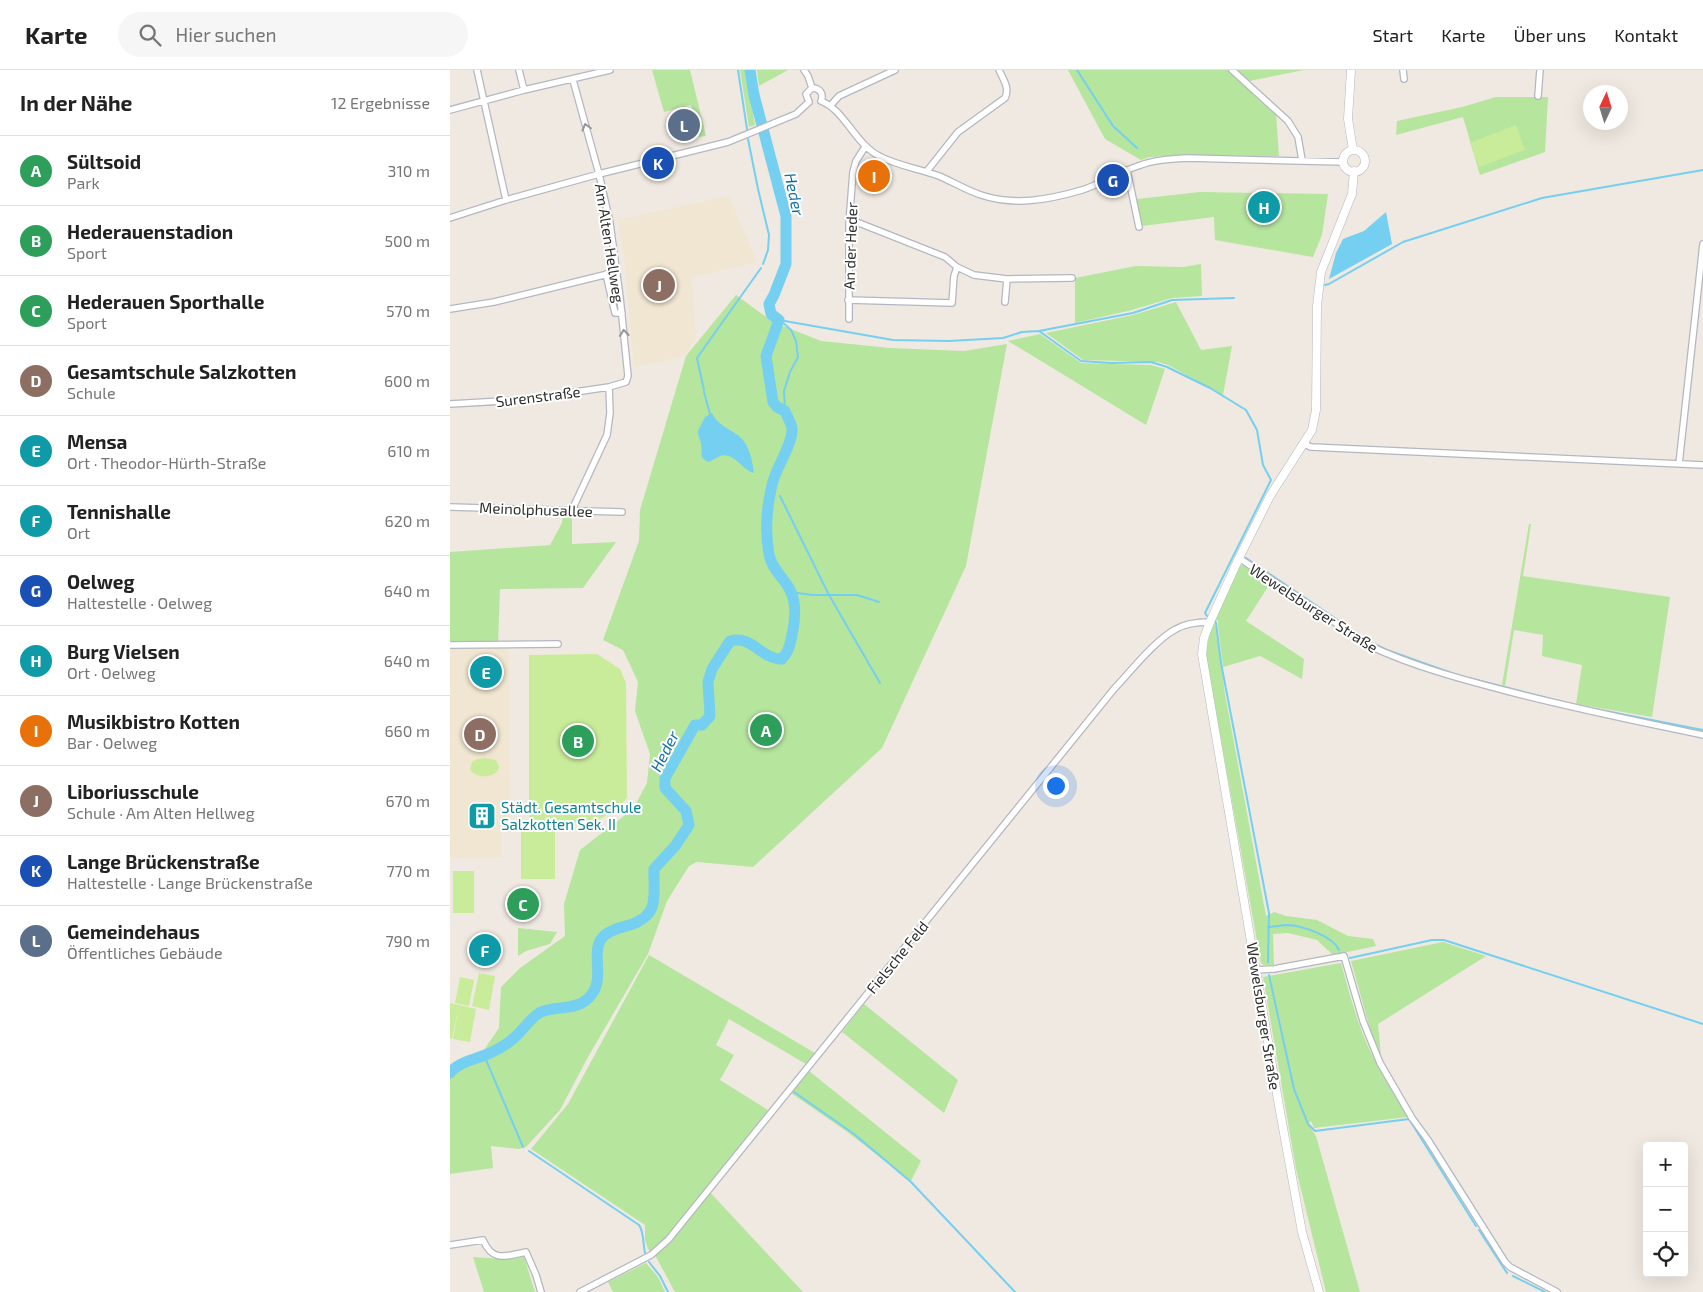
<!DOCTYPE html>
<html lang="de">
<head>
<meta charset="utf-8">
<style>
  :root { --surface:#fff; --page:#f6f6f6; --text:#222; --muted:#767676; --line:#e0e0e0; --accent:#b45309 }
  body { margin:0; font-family:"Exo 2",sans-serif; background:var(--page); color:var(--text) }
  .controls { position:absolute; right:15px; bottom:15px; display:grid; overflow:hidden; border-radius:5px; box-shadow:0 5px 20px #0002 }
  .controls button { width:45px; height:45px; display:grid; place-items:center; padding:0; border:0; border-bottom:1px solid var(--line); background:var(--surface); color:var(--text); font:25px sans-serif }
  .compass { position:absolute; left:1133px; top:15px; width:45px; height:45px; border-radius:50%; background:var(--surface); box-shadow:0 5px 20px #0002; rotate:4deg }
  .you { position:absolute; left:605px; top:715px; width:18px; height:18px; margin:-12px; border:4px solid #fff; border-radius:50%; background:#1a73e8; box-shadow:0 0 0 8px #1a73e833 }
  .badge { display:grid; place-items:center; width:32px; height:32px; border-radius:50%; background:var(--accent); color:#fff; font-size:16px; font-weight:700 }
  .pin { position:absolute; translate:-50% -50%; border:2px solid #fff; box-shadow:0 1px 5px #0006 }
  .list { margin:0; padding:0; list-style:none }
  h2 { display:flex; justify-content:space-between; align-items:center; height:65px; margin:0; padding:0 20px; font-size:21px }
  h2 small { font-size:16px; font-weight:400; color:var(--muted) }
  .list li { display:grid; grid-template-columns:32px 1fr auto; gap:15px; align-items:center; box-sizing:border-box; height:70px; padding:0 20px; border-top:1px solid var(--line) }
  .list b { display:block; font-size:19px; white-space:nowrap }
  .list p { margin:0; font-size:16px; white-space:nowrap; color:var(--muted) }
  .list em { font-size:16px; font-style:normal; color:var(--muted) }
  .icon { flex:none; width:28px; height:28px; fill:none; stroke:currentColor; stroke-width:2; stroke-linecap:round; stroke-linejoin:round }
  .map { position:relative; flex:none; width:1253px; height:1222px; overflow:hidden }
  header { display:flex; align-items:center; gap:30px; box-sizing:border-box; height:70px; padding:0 25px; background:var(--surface); border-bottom:1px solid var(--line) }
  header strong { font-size:24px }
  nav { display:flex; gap:28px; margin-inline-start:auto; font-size:18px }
  .search { width:350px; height:45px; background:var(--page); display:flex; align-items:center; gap:12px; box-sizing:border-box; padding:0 18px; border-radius:28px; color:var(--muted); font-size:19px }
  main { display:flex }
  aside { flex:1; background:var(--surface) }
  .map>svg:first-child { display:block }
  .education { fill:#f0e6d1 }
  .green { fill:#b6e59e }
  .pitch { fill:#c9ec9a }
  .water { fill:#75cff0 }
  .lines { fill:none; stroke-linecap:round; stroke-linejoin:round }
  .stream { stroke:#75cff0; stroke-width:2 }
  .river { stroke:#75cff0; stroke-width:11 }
  .minor-casing { stroke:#b4b7c1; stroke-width:8 }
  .secondary-casing { stroke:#b4b7c1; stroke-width:9 }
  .minor { stroke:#fff; stroke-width:5.5 }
  .secondary { stroke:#fff; stroke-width:8 }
  .oneway { stroke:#969696 }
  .labels { text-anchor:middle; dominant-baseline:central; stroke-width:4; stroke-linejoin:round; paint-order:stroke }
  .street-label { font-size:15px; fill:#2e2e2e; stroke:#fff }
  .culture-label { font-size:15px; fill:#0d838f; stroke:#fff; text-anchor:start }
  .water-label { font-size:16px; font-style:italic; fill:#0d6fa3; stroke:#fff }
</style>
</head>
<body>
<header>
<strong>Karte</strong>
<div class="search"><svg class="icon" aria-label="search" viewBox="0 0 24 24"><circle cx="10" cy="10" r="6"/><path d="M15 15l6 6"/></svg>Hier suchen</div>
<nav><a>Start</a><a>Karte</a><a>Über uns</a><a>Kontakt</a></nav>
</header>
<main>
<aside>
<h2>In der Nähe<small>12 Ergebnisse</small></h2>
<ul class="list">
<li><span class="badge" style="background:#2e9e5b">A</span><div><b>Sültsoid</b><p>Park</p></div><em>310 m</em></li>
<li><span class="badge" style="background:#2e9e5b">B</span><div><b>Hederauenstadion</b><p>Sport</p></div><em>500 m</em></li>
<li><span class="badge" style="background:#2e9e5b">C</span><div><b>Hederauen Sporthalle</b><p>Sport</p></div><em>570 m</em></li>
<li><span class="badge" style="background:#8d6e63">D</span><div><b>Gesamtschule Salzkotten</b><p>Schule</p></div><em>600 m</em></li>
<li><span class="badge" style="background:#0f9aa8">E</span><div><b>Mensa</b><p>Ort · Theodor-Hürth-Straße</p></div><em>610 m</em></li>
<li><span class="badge" style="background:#0f9aa8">F</span><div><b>Tennishalle</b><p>Ort</p></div><em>620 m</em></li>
<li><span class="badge" style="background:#1a4fb4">G</span><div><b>Oelweg</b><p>Haltestelle · Oelweg</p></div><em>640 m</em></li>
<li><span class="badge" style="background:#0f9aa8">H</span><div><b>Burg Vielsen</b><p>Ort · Oelweg</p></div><em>640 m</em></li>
<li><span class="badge" style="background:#e8710a">I</span><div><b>Musikbistro Kotten</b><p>Bar · Oelweg</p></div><em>660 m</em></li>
<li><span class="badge" style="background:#8d6e63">J</span><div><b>Liboriusschule</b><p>Schule · Am Alten Hellweg</p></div><em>670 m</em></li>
<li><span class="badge" style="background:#1a4fb4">K</span><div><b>Lange Brückenstraße</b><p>Haltestelle · Lange Brückenstraße</p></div><em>770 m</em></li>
<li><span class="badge" style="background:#5c6f8a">L</span><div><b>Gemeindehaus</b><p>Öffentliches Gebäude</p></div><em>790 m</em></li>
</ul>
</aside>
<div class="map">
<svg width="1253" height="1222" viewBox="0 0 1253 1222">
  <rect width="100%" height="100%" fill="#efe9e1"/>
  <path class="education" d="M279 126 307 192 242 207 246 268 234 286 184 297 174 186 168 150Z
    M0 578H59L60 749 51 750V787L0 788Z"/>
  <path class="green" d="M202 0H240L256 66 249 67 241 35 214 42Z
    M290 0H296L305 55 299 57Z
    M307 0H338L309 16Z
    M618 0H777L826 43 829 86 736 85 699 87 691 90 655 69Z
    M786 0H854L799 11Z
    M1046 27H1098L1095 82 1030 105 1013 47 946 65 947 51 1012 37Z
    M750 122 878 124 872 165 863 187 765 170 764 147 692 156 687 129Z
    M751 194 752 226 722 228 682 240 625 253V208L686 196 733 197Z
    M286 225 323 252 371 271 440 278 514 281 557 274 516 496 432 678 303 797 247 792 239 796 217 831 198 884 138 987 110 1040 76 1077 69 1079 41 1076 43 1098 0 1104V996L34 980 49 958 51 917 70 898 115 866 114 834 130 780 183 739 197 713 200 684 185 641 188 612 173 580 153 570 189 471 190 440 236 286Z
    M726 232 751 280 782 276 773 325 718 295 708 292 633 290 596 263 683 245Z
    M590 264 631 293 701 295 715 299 696 355 558 271Z
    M113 441H122V474L166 472 133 518 50 519 48 573H0V482L100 475 112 453Z
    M1079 454H1081L1073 506 1220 527 1202 647 1126 634 1132 595 1092 586 1093 565 1064 560 1055 616 1052 615Z
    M794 495 821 512 796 551 854 589 852 609 810 586 773 597 768 556V551L765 549 789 496Z
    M763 553 766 556 775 624 816 846 824 842 836 846 867 850 898 866 923 869 926 876 883 885 867 870 838 863 823 864 824 895H814L811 893 756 586 759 565Z
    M68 858 107 862 100 874 76 881 68 886Z
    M993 872 1036 886 928 954 931 985 922 966 901 891Z
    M199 885 365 983 356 994 279 949 266 975 284 985 270 1010 318 1040 257 1119 353 1222H225L206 1187 198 1179 195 1170V1155L81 1079 118 1034Z
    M891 893C896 911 901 930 907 948 918 983 939 1016 958 1047L864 1058 861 1051 858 1054 866 1066 910 1222H876L846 1099 813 907Z
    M414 934 508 1010 494 1043 392 962Z
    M359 1001 471 1091 461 1111 396 1061 341 1023Z
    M23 1187 52 1189 74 1187 85 1222H34Z
    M196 1193 208 1207 215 1222H163L158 1212Z"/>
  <path class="pitch" d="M1066 55 1075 80 1029 97 1020 73Z
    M147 584 170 599 176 613 177 728 164 742 143 752H79V585Z
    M35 688 46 690 49 697 47 702C39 708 27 708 20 700L22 692 27 689Z
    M71 758H105V809H71Z
    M3 801H24V843H3Z
    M29 903 45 906 39 940 22 936Z
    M10 907 24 910 19 936 5 933Z
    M0 933 9 935 2 969 0 968Z
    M9 935 26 939 20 972 3 969Z"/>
  <path class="water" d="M936 142 942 174 879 209 886 183 893 169 914 161Z
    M262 343C267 354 276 357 286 364 299 372 302 389 304 403 293 401 284 381 270 386 266 388 263 390 259 392 248 388 253 383 251 374 250 369 248 366 248 361L255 347Z"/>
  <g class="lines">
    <path class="stream" d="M288 0 297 59
      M627 0 663 56 687 78
      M298 69 308 119 319 165 318 180 313 194
      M875 215 879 214 953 172 1092 128 1253 100
      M329 250 443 270 499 271 553 268 572 262 589 261 631 291 661 293 701 292 717 297 760 318 796 340 807 360 813 395 821 410 755 543 757 546
      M330 250 341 260 346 271 348 287 340 302 334 321 335 341
      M589 261 683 243 722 230 784 228
      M254 320 247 288 311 198
      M254 322 260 344
      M330 426 379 525 430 613
      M796 488 920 572 937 580 1007 605
      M341 522 362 525H407L429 532
      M765 551 766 553 771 593 819 843 818 892
      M1019 608 1113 632
      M1130 636 1253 660
      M818 857C824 857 832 855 838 855 853 856 883 866 889 880
      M900 888 982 870H994L1253 954
      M819 905 844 1019 858 1054 865 1061 959 1049 1026 1156
      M34 985 73 1077
      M344 1022 404 1064 461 1112 565 1222
      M79 1081 189 1155C194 1161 193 1175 195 1183
      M1029 1160 1057 1203
      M199 1192 210 1206 218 1222
      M1063 1206 1095 1222"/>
    <path class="river" d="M0 1003C9 991 28 989 40 983 49 979 60 972 66 966 74 959 82 946 91 942 105 936 123 940 135 931 161 912 136 880 155 865 162 859 172 857 180 855 211 845 203 825 204 799L226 775 239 755 236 741 215 718V708L245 655H252L260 646 258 612 262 599 280 571C303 565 310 589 332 589 339 582 340 574 342 565 345 550 347 534 340 520 334 508 321 498 319 484 315 462 317 436 322 415 325 399 344 372 342 358 341 353 337 346 335 341L327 337 323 332 316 286 329 250 321 244 319 234 324 225 336 194V146L304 25 300 0"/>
    <defs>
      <path id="minor" d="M27 0 56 130
        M69 0 74 20
        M354 0 358 6 362 18
        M782 0 838 51 848 67 852 90
        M953 0 954 9
        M362 18C370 18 374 24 371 31
        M1088 26 1090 0
        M371 31C395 40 405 75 431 87 449 96 470 99 489 106 503 112 516 120 531 125 564 136 598 130 632 120 651 114 669 102 688 96 703 90 720 89 737 88L893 92
        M359 32 356 24 362 18
        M381 35 389 26 445 0
        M0 40 74 20 160 0
        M677 100 689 157
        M477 101 508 62 555 28C560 18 553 9 549 0
        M0 148 56 130 149 104 278 72 346 44 359 32
        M399 151H404L495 187 507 197 524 205 557 209 622 208
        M156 204 165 243H172
        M398 230 502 233 504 206 507 197
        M555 232 557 209
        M0 239 44 232 166 202
        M399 249V153L403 102 406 91 415 77
        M0 334 71 330 159 317 176 312 178 306 170 227 160 153 149 104 123 10
        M854 374 861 377 1253 395
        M1229 394 1253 174
        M0 437 172 442
        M122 440 157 365 160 343 159 317
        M789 488 920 576C963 596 1010 609 1057 621 1122 638 1187 651 1253 665
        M0 575 108 574
        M807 900 824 899 894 886 913 951 930 993 962 1048 978 1070 1055 1192 1060 1197 1107 1222
        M0 1175 33 1170C43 1193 56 1186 76 1182L86 1205 91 1222
        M130 1222 201 1185 218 1170 664 619C681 601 705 570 726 559 736 553 748 552 760 552"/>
      <path id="secondary" d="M901 0 898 49 903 80
        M893 91a11 11 0 1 1 22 0a11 11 0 1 1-22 0Z
        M869 1222 852 1162 829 1036 752 584 754 568 760 552 789 488 820 426 862 360 866 340 867 236 871 202 902 124 904 101"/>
    </defs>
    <use href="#minor" class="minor-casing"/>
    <use href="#secondary" class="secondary-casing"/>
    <use href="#minor" class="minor"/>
    <use href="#secondary" class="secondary"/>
  </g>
  <defs><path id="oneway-chevron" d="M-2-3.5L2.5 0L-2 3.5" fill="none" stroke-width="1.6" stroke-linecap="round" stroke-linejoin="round" transform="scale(1.25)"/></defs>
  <g class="oneway">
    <use href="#oneway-chevron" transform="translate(136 57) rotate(-105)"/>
    <use href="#oneway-chevron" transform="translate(174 263) rotate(-96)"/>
  </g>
  <defs>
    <symbol id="building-square" viewBox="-11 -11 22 22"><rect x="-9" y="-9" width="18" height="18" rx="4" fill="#0f9aa8" stroke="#fff"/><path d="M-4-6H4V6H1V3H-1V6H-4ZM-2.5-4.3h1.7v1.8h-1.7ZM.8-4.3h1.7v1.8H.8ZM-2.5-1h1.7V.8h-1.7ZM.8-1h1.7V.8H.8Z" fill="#fff"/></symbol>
  </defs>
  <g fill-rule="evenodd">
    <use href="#building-square" x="16" y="730" width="32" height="32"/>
  </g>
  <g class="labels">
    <g class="street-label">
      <text transform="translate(160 173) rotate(81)">Am Alten Hellweg</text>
      <text transform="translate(400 176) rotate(-88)">An der Heder</text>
      <text transform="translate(88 326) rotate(-7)">Surenstraße</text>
      <text transform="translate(86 439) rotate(2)">Meinolphusallee</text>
      <text transform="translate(864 538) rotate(33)">Wewelsburger Straße</text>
      <text transform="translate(447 887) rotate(-51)">Fielsche Feld</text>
      <text transform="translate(814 946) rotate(81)">Wewelsburger Straße</text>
    </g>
    <g class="culture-label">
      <text x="51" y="737">Städt. Gesamtschule<tspan x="51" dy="17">Salzkotten Sek. II</tspan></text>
    </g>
    <g class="water-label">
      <text transform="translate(345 124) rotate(78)">Heder</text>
      <text transform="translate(214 681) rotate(-63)">Heder</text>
    </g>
  </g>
</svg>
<div class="controls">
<button>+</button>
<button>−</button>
<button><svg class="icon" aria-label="locate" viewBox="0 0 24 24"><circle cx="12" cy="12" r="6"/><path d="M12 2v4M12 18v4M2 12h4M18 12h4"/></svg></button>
</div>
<svg class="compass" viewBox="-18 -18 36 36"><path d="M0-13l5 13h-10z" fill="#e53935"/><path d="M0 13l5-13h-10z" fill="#767676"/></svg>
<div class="you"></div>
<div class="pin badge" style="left:316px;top:660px;background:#2e9e5b">A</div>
<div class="pin badge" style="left:128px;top:671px;background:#2e9e5b">B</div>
<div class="pin badge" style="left:73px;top:834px;background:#2e9e5b">C</div>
<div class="pin badge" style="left:30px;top:664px;background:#8d6e63">D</div>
<div class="pin badge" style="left:36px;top:602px;background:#0f9aa8">E</div>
<div class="pin badge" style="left:35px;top:880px;background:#0f9aa8">F</div>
<div class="pin badge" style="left:663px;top:110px;background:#1a4fb4">G</div>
<div class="pin badge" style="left:814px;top:137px;background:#0f9aa8">H</div>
<div class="pin badge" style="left:424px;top:106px;background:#e8710a">I</div>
<div class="pin badge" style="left:209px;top:215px;background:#8d6e63">J</div>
<div class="pin badge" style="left:208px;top:93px;background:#1a4fb4">K</div>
<div class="pin badge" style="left:234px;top:55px;background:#5c6f8a">L</div>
</div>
</main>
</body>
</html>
